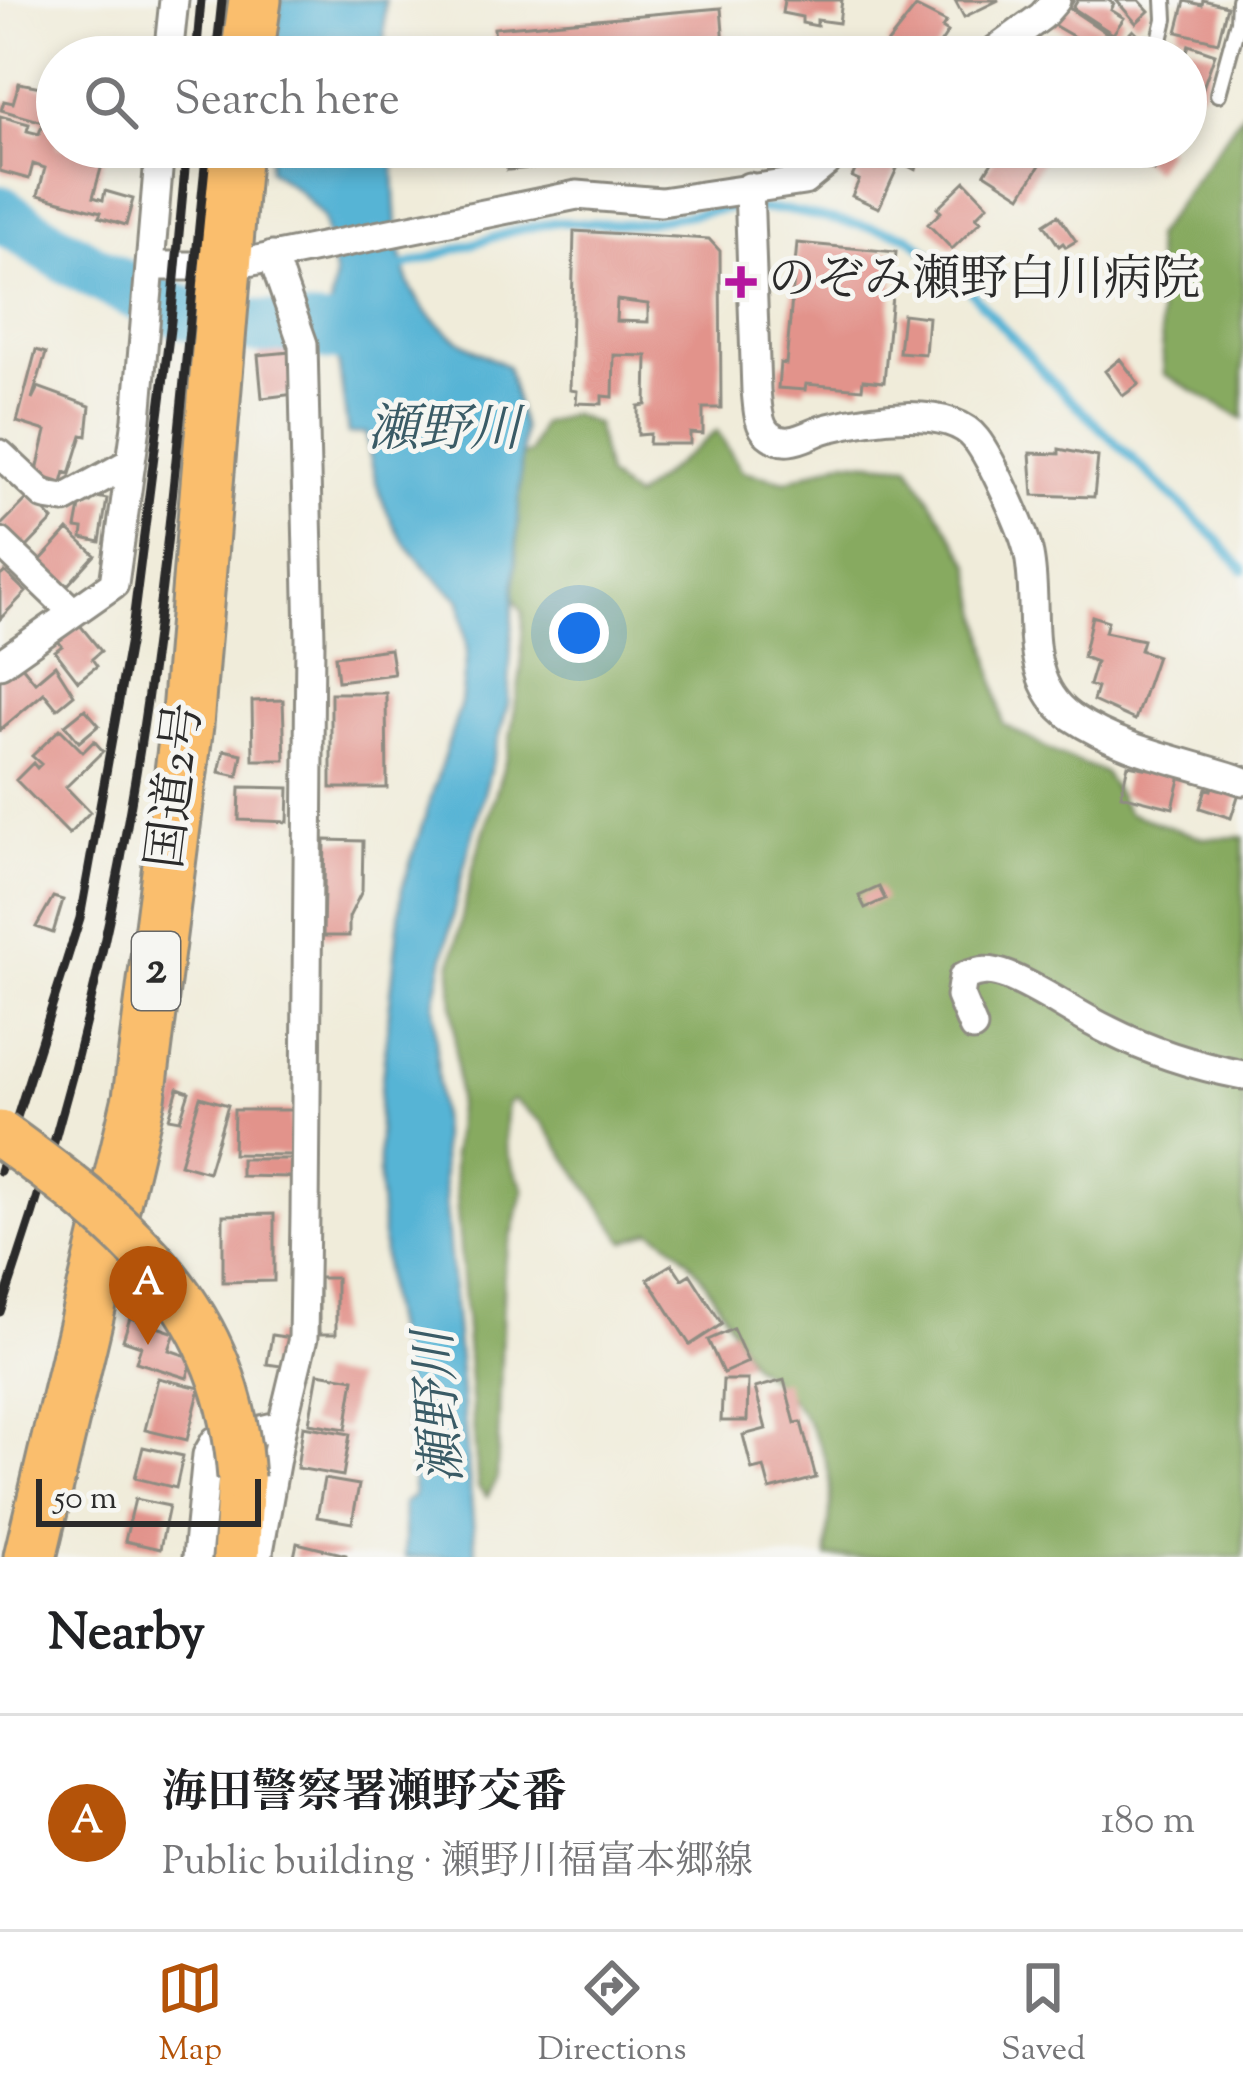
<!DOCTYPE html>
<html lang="en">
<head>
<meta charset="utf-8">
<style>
  :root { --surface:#fff; --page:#f6f6f6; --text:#202124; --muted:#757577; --line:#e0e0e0; --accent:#b45309 }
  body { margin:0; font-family:"Sorts Mill Goudy","Noto Serif JP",serif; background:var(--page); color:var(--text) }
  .scale { position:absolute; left:36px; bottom:30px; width:225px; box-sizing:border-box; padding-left:12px; border:6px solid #2b2b2b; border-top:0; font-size:33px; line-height:42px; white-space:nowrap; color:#2b2b2b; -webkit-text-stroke:9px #f6f6f2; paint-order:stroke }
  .you { position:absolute; left:579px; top:633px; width:42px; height:42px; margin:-30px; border:9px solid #fff; border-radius:50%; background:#1a73e8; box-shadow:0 0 0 18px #1a73e833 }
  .badge { display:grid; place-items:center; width:78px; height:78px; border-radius:50%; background:var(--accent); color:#fff; font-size:39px; font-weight:700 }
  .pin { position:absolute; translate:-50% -99px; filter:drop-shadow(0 3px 6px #0008) }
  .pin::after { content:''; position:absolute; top:63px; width:42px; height:36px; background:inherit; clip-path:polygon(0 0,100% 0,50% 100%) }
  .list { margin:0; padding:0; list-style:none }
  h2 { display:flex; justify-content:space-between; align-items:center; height:156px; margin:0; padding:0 48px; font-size:51px }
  h2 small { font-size:39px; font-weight:400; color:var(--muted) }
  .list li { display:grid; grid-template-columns:78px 1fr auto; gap:36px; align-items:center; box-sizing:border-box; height:216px; padding:0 48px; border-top:3px solid var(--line) }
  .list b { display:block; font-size:45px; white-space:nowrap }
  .list p { margin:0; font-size:39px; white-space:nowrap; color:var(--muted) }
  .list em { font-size:39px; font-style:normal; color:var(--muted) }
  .icon { flex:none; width:66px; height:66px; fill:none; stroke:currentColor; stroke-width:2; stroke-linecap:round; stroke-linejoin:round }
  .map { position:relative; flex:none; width:1243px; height:1557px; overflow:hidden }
  .search { position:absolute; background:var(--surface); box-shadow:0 6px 18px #0003; left:36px; right:36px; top:36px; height:132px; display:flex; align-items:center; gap:30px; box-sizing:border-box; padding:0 42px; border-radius:66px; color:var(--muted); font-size:45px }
  .sheet { height:372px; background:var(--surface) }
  nav { display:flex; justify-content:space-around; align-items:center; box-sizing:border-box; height:168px; border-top:3px solid var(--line); background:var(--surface); font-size:33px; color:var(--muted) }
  nav a { display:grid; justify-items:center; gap:6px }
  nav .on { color:var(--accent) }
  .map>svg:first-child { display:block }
  .forest { fill:#87aa60; stroke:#596a46; stroke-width:3 }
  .water { fill:#56b4d5; stroke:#407080; stroke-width:3 }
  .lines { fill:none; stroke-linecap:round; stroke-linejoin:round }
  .stream { stroke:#56b4d5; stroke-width:9 }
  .river { stroke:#56b4d5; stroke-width:54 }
  .building { fill:#e2938b; fill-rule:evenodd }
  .lane-casing { stroke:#8e8c82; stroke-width:20 }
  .street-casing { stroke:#8e8c82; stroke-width:33 }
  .primary-casing { stroke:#8e8c82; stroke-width:51 }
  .highway-casing { stroke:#8e8c82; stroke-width:57 }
  .lane { stroke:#fff; stroke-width:14 }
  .street { stroke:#fff; stroke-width:27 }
  .primary { stroke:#fabe6d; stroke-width:45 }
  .highway { stroke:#fabe6d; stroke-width:51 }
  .rail { stroke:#2b2b2b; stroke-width:9 }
  .primary-bridge-casing { stroke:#8e8c82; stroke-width:51; stroke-linecap:butt }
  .primary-bridge { stroke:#fabe6d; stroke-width:45 }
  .poi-dot { fill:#b5179e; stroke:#f6f6f2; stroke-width:4.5 }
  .labels { text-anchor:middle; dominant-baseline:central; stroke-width:10; stroke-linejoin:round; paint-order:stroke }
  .shield { fill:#f6f6f2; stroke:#686867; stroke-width:3 }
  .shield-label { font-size:45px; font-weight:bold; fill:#2b2b2b }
  .poi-label { font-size:48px; fill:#2b2b2b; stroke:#f6f6f2; text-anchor:start }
  .street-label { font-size:48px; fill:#2b2b2b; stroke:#f6f6f2 }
  .water-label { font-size:51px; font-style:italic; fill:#3a5b66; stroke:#f6f6f2 }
</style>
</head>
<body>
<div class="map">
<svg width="1243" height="1557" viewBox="0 0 1243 1557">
  <rect width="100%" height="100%" fill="#f6f6f2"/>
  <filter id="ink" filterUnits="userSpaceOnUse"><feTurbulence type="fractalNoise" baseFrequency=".00833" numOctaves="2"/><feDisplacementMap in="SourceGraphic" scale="24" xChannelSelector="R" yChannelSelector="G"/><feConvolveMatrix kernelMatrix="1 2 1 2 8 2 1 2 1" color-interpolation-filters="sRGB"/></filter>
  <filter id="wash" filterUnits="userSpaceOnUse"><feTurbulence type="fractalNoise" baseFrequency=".004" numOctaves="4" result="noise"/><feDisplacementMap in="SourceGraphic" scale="48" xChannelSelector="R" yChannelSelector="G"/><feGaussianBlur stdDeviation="2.7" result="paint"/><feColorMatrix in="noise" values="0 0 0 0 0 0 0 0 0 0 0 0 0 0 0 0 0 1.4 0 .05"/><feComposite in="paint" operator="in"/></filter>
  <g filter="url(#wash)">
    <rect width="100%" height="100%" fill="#f0ecda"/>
    <path class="forest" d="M1243 112V419L1164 374 1154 237Z
      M571 414 596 424 607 477 634 498 717 431 742 471 786 481 844 460 909 465 971 565 1003 724 1057 754 1105 773 1128 813 1203 838 1243 837V1557H827C826 1534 832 1512 831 1490 829 1443 791 1389 752 1365 726 1321 700 1253 651 1231L625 1242 542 1122 513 1100 507 1104C502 1142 505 1156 524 1189L504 1264 497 1479 487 1497 478 1487 453 1156 458 1095 451 968 472 871 508 752 521 670 523 613 494 562V463L530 453 541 424Z"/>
    <path class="water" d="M281 0H385L384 57H275Z
      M270 147H393C399 263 388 312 507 366L523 429 508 704 460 882 434 1003 443 1176 476 1557H405L403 1503 414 1496 406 1395 387 1298 379 1183V1108L402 889 461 703 467 652 460 600C400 550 377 510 366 433L348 434 339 366 327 327 335 276 323 217 301 193 269 170Z"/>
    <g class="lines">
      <path class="stream" d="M391 270 513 231 554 222 634 224 729 208 786 210 897 233 909 237 960 280 1054 384 1217 539 1243 570"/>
      <path class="river" d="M0 212C43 245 129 294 180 311 229 328 312 331 366 337"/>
    </g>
    <g id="blocks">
      <path class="building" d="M784 0H842L839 23 817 20V26L802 23V17L782 13Z
        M955 0H999L964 17Z
        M1065 0H1074L1069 8 1108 34 1097 50 1050 23Z
        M1078 0H1108L1114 4 1111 10 1124 18 1113 34 1073 8Z
        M1116 0H1139L1149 11 1136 23Z
        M1203 0 1227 6 1218 42 1177 32 1185 1 1202 5Z
        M916 7 946 22 942 28 948 32 931 57H907L887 44Z
        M721 8 725 57H496L494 28Z
        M1133 30 1145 42 1138 48 1147 57H1106Z
        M1189 45 1215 54 1201 93 1186 88V57H1170L1173 49 1186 54Z
        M19 83 57 90V147H107L93 197 103 200 105 191 133 199 126 225 99 217 101 212 38 195 45 168 33 164 29 179 0 171V116L29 124 27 131 39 134 43 122 1 110 4 101 13 103Z
        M505 147H734L735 150 507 170Z
        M866 147H922L916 170 900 162 879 208 852 196 859 180 852 177Z
        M1001 147H1051L1021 196 985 173Z
        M1126 147H1169L1154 171Z
        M965 181 988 205 976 217 981 221 952 249 928 224 941 212 937 208Z
        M1058 215 1076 241 1066 247 1063 243 1059 246 1044 224Z
        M574 231 709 239 720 251 721 408H703V434L690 433V444H649L650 434 638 435V406L646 405 647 356 614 355 613 397 602 396V404L576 403 577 391 570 390ZM617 300 648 304V322L616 321Z
        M797 243 896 252 884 382 863 380 862 389 806 384 805 390 778 388 780 363 786 364Z
        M903 314 928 317 925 354 899 352Z
        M36 350 46 353 32 399 38 387 90 406 87 436 82 435 70 474 65 472 62 483 36 475 46 431 17 422Z
        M291 352 295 394 262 398 258 355Z
        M1120 359 1139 384 1123 396 1105 371Z
        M1059 449 1098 457 1094 497 1033 495 1030 453 1059 454Z
        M30 496 53 520 25 549 1 525Z
        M91 496 107 499 100 542 82 538 83 529 76 528 81 501 90 503Z
        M68 530 95 555 65 588 38 563Z
        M5 572 26 592 0 619V576Z
        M1092 616 1108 621 1105 632 1143 640 1140 650 1157 656 1135 720 1093 701 1097 688 1089 685 1096 662 1083 657Z
        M79 624 101 651 92 659 97 666 78 681 55 651 62 646 57 640Z
        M390 649 394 674 338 681 335 656Z
        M21 665 35 682 55 665 74 695 57 709 44 693 0 730V676L13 666 16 670Z
        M331 693H386L387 788H331Z
        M283 700 285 760H253L252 701Z
        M85 709 99 725 79 742 65 725Z
        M60 729 83 752 94 741 103 751 66 787 90 812 69 834 16 780 33 763 37 768 41 764 32 756Z
        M224 750 242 754 238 776 219 772Z
        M1128 765 1181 775 1173 808 1121 795Z
        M1213 784 1239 793 1231 818 1200 808 1206 788 1211 790Z
        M240 787 289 788 288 822 239 820Z
        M325 840 363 841 362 891 349 917V936H323Z
        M879 887 885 899 865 908 859 896Z
        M53 897 63 900 53 933 36 927Z
        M178 1088 189 1092 180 1120 169 1118Z
        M200 1097 228 1105 208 1172 180 1164Z
        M234 1110H292L291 1155 233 1154Z
        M241 1159H291L290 1177 241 1176Z
        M274 1214V1281L223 1282V1215Z
        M672 1264 682 1279 690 1274 722 1324 690 1345 648 1279Z
        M319 1278H336V1334H319Z
        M130 1318 175 1333 169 1350 193 1358 187 1378 136 1362 141 1346 123 1340Z
        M733 1329 748 1362 723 1373 708 1340Z
        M272 1335 292 1338 288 1367 267 1364Z
        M318 1373 354 1379 346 1429 309 1423Z
        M158 1378 200 1388 187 1440 145 1430Z
        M723 1380H748L747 1421H721Z
        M784 1380 795 1423 801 1422 816 1478 770 1490 764 1467 752 1470 743 1435 766 1429 755 1388Z
        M303 1426 350 1434 343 1476 297 1468Z
        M143 1447 183 1456 176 1488 135 1478Z
        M324 1479 359 1485 352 1523 317 1517Z
        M135 1499 169 1506 160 1549 125 1541Z
        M297 1543 346 1555V1557H294Z"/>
    </g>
  </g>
  <g filter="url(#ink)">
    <use href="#blocks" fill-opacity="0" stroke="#8e8c82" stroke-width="3"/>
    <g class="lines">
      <defs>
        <path id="lane" d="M1156 57 1165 19 1164 0
          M1218 94 1238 21 1239 0"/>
        <path id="street" d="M168 57 174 0
          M986 57 1042 16 1056 0
          M749 187 756 391C758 405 757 424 768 434 788 451 808 433 828 428 867 418 949 404 976 439 991 458 1025 532 1029 555 1040 610 1019 680 1072 717 1124 752 1185 761 1243 781
          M151 266H228L577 195 661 202 804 181 826 163 837 147
          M0 454 45 496 64 499 131 462
          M0 542 73 612
          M0 664 114 584 137 419 160 147
          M973 1027 960 996 963 977C980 970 990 969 1008 976 1043 990 1074 1014 1108 1030 1151 1052 1196 1066 1243 1075
          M197 1557 207 1455 215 1441 282 1425
          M258 1557 282 1425 303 1338 305 1215 310 639 303 344 272 256"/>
        <path id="primary" d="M236 1557 241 1478"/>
        <path id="highway" d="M247 57 255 0
          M30 1557 139 1098 187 725 235 147"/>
      </defs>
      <use href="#lane" class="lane-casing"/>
      <use href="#street" class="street-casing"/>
      <use href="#primary" class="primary-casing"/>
      <use href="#highway" class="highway-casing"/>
      <use href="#lane" class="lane"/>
      <use href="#street" class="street"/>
      <use href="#primary" class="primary"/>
      <use href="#highway" class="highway"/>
      <path class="rail" d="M196 57 201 0
        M216 57 222 0
        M0 1171 80 918 133 622 171 321 187 147
        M0 1312C57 1149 101 979 130 809 168 590 184 367 207 147"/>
      <defs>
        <path id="primary-bridge" d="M0 1134C130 1228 229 1307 241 1478"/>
      </defs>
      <use href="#primary-bridge" class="primary-bridge-casing"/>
      <use href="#primary-bridge" class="primary-bridge"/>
    </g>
  </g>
  <path class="poi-dot" d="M735 264h12v12h12v12h-12v12h-12v-12h-12v-12h12z"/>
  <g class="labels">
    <rect class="shield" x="132" y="932" width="48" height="78" rx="9"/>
    <g class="shield-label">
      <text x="156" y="971">2</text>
    </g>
    <g class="poi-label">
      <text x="768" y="282">のぞみ瀬野白川病院</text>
    </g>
    <g class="street-label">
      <text transform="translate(178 786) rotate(-83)">国道2号</text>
    </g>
    <g class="water-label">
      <text x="444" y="432">瀬野川</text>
      <text transform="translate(442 1407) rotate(-94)">瀬野川</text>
    </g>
  </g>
</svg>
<div class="scale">50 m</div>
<div class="you"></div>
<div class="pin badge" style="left:148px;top:1345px">A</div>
<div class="search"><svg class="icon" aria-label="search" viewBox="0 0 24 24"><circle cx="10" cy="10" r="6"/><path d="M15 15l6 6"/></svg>Search here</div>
</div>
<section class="sheet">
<h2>Nearby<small></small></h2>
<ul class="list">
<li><span class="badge">A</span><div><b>海田警察署瀬野交番</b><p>Public building · 瀬野川福富本郷線</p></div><em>180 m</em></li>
</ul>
</section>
<nav>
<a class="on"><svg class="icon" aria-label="map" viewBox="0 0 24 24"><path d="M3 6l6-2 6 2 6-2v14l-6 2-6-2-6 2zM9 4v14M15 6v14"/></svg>Map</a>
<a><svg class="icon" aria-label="directions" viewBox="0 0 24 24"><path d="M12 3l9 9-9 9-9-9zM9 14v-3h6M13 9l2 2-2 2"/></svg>Directions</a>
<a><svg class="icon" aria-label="saved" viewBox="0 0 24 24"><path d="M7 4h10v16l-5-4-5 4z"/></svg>Saved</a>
</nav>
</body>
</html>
